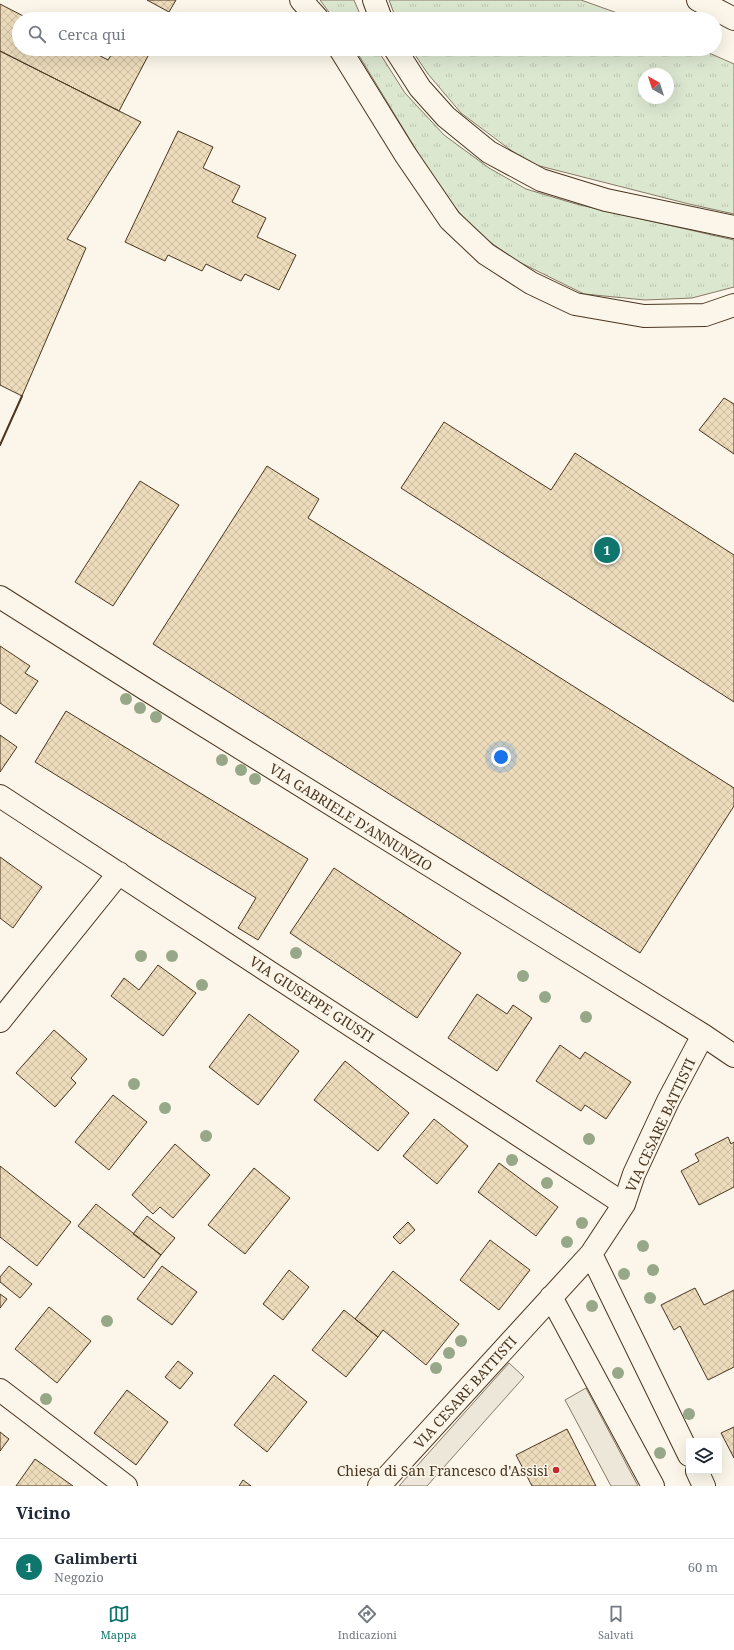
<!DOCTYPE html>
<html lang="it">
<head>
<meta charset="utf-8">
<style>
  :root { --surface:#fff; --page:#f2f2f3; --text:#1f2937; --muted:#747a83; --line:#e0e1e3; --accent:#0f766e }
  body { margin:0; font-family:"Noto Serif",serif; background:var(--page); color:var(--text) }
  .controls { position:absolute; right:12px; bottom:12px; display:grid; overflow:hidden; border-radius:4px; box-shadow:0 4px 16px #0002 }
  .controls button { width:36px; height:36px; display:grid; place-items:center; padding:0; border:0; border-bottom:1px solid var(--line); background:var(--surface); color:var(--text); font:20px sans-serif }
  .compass { position:absolute; left:638px; top:68px; width:36px; height:36px; border-radius:50%; background:var(--surface); box-shadow:0 4px 16px #0002; rotate:321deg }
  .you { position:absolute; left:501px; top:757px; width:14px; height:14px; margin:-10px; border:3px solid #fff; border-radius:50%; background:#1a73e8; box-shadow:0 0 0 6px #1a73e833 }
  .badge { display:grid; place-items:center; width:26px; height:26px; border-radius:50%; background:var(--accent); color:#fff; font-size:13px; font-weight:700 }
  .pin { position:absolute; translate:-50% -50%; border:2px solid #fff; box-shadow:0 1px 4px #0006 }
  .list { margin:0; padding:0; list-style:none }
  h2 { display:flex; justify-content:space-between; align-items:center; height:52px; margin:0; padding:0 16px; font-size:17px }
  h2 small { font-size:13px; font-weight:400; color:var(--muted) }
  .list li { display:grid; grid-template-columns:26px 1fr auto; gap:12px; align-items:center; box-sizing:border-box; height:56px; padding:0 16px; border-top:1px solid var(--line) }
  .list b { display:block; font-size:15px; white-space:nowrap }
  .list p { margin:0; font-size:13px; white-space:nowrap; color:var(--muted) }
  .list em { font-size:13px; font-style:normal; color:var(--muted) }
  .icon { flex:none; width:22px; height:22px; fill:none; stroke:currentColor; stroke-width:2; stroke-linecap:round; stroke-linejoin:round }
  .map { position:relative; flex:none; width:734px; height:1486px; overflow:hidden }
  .search { position:absolute; background:var(--surface); box-shadow:0 4px 16px #0002; left:12px; right:12px; top:12px; height:44px; display:flex; align-items:center; gap:10px; box-sizing:border-box; padding:0 14px; border-radius:22px; color:var(--muted); font-size:15px }
  .sheet { height:108px; background:var(--surface) }
  nav { display:flex; justify-content:space-around; align-items:center; box-sizing:border-box; height:56px; border-top:1px solid var(--line); background:var(--surface); font-size:11px; color:var(--muted) }
  nav a { display:grid; justify-items:center; gap:2px }
  nav .on { color:var(--accent) }
  .map>svg:first-child { display:block }
  .grass { fill:url(#grass-tufts); stroke:#887966; fill-rule:evenodd }
  .parking { fill:#ede7d9; stroke:#887966 }
  .building { fill:url(#building-cross-hatch); stroke:#4a3520 }
  .lines { fill:none; stroke-linecap:round; stroke-linejoin:round }
  .street-casing { stroke:#4a3520; stroke-width:24 }
  .primary-casing { stroke:#4a3520; stroke-width:24 }
  .highway-casing { stroke:#4a3520; stroke-width:24 }
  .street { stroke:#fbf6e9; stroke-width:22 }
  .primary { stroke:#fbf6e9; stroke-width:22 }
  .highway { stroke:#fbf6e9; stroke-width:22 }
  .wall { stroke:#4a3520; stroke-width:2 }
  .tree { fill:#96a887 }
  .poi-dot { fill:#c62828; stroke:#fbf6e9; stroke-width:1.5 }
  .labels { text-anchor:middle; dominant-baseline:central; stroke-width:3; stroke-linejoin:round; paint-order:stroke }
  .street-label { font-size:14px; fill:#4a3520; stroke:#fbf6e9 }
  .poi-label { font-size:14px; fill:#4a3520; stroke:#fbf6e9; text-anchor:end }
</style>
</head>
<body>
<div class="map">
<svg width="734" height="1486" viewBox="0 0 734 1486">
  <defs>
    <pattern id="grass-tufts" width="24" height="20" patternUnits="userSpaceOnUse"><rect width="24" height="20" fill="#dce7d0"/><path d="M3 7l-1-3M5 7V3M7 7l1-3M15 17l-1-3M17 17v-4M19 17l1-3" fill="none" stroke="#bec7b2"/></pattern>
    <pattern id="building-cross-hatch" width="8" height="8" patternUnits="userSpaceOnUse"><rect width="8" height="8" fill="#ecdcbc"/><path d="M0 0l8 8M0 8l8-8" fill="none" stroke="#ccbda1"/></pattern>
  </defs>
  <rect width="100%" height="100%" fill="#fbf6e9"/>
  <path class="grass" d="M320 0H354L362 19H334Z
    M389 0H581L634 19H396Z
    M355 49H377L405 93 444 135 489 168 526 189 576 204 734 240V287L692 298 645 300 584 294 519 262 474 231 438 186Z
    M411 49H700L734 64V214L689 204 528 163 461 113 428 74ZM644 74H668V98H644Z"/>
  <path class="parking" d="M509 1363 524 1377 427 1486H399Z
    M586 1388 638 1486H611L565 1400Z"/>
  <path class="building" d="M147 0H176L169 12Z
    M0 4 29 19H19V49H87L108 60 115 49H137L148 56 119 111 0 51Z
    M0 51 141 122 67 239 86 248 22 396 0 385Z
    M178 131 213 147 203 168 240 186 232 202 266 218 257 237 296 255 279 290 245 274 241 281 206 264 202 271 168 255 165 261 125 242Z
    M724 398 734 404V454L699 430Z
    M444 422 551 490 575 453 734 555V702L401 488Z
    M267 466 319 499 308 518 734 788V806L640 953 153 644Z
    M140 481 179 505 113 606 75 582Z
    M0 646 30 666 25 673 38 681 16 714 0 703Z
    M66 711 308 859 258 940 238 928 256 898 35 762Z
    M0 735 17 747 0 772Z
    M0 857 42 887 13 928 0 918Z
    M334 868 461 953 417 1018 290 933Z
    M158 965 196 993 163 1036 111 996 124 978 139 990Z
    M477 994 507 1014 513 1005 532 1018 497 1071 448 1038Z
    M249 1014 299 1051 258 1105 209 1067Z
    M54 1030 87 1059 71 1078 76 1083 55 1107 16 1073Z
    M560 1045 580 1059 585 1052 631 1082 606 1119 585 1105 581 1111 536 1081Z
    M345 1061 409 1113 378 1151 314 1100Z
    M113 1095 147 1122 109 1170 75 1142Z
    M434 1119 468 1146 437 1184 403 1156Z
    M728 1137 731 1144 734 1142V1187L699 1205 681 1171 699 1161 695 1154Z
    M175 1144 210 1175 173 1218 160 1207 153 1214 132 1195Z
    M499 1163 558 1207 536 1236 478 1192Z
    M0 1166 71 1222 37 1266 0 1237Z
    M254 1168 290 1198 245 1254 208 1225Z
    M96 1204 161 1255 144 1278 78 1226Z
    M147 1216 175 1238 161 1255 133 1234Z
    M408 1222 415 1230 400 1244 393 1237Z
    M490 1240 530 1270 499 1310 460 1280Z
    M9 1266 32 1284 20 1298 0 1282V1277Z
    M162 1266 197 1292 172 1325 137 1299Z
    M289 1270 309 1287 283 1320 263 1304Z
    M393 1271 459 1324 426 1365 383 1330 378 1337 355 1319Z
    M695 1288 704 1305 734 1290V1367L708 1380 680 1326 674 1330 661 1305Z
    M0 1294 7 1299 0 1308Z
    M49 1307 91 1341 57 1383 15 1349Z
    M344 1310 378 1337 346 1377 312 1350Z
    M178 1361 193 1373 180 1389 165 1377Z
    M274 1375 307 1402 267 1452 234 1425Z
    M127 1390 168 1422 136 1465 94 1433Z
    M734 1427V1458L721 1433Z
    M567 1429 596 1486H532L516 1455Z
    M0 1432 9 1439 0 1451Z
    M35 1459 73 1486H16Z
    M243 1480 251 1486H239Z"/>
  <g class="lines">
    <defs>
      <path id="street" d="M0 597 147 690 703 1035 734 1056
        M0 796 624 1204
        M0 1021 119 873
        M591 1254 689 1455
        M551 1297 653 1486
        M0 1390 126 1486
        M697 1471 704 1486
        M379 1486 591 1254 624 1204 634 1174 668 1101 703 1035"/>
      <path id="primary" d="M374 0 381 19
        M395 49 420 88 446 117 489 152 541 180 606 200 734 227"/>
      <path id="highway" d="M301 0 318 19
        M698 0 734 19
        M340 49 405 154 450 220 486 254 531 283 575 304 644 316 705 315 734 305"/>
    </defs>
    <use href="#street" class="street-casing"/>
    <use href="#primary" class="primary-casing"/>
    <use href="#highway" class="highway-casing"/>
    <use href="#street" class="street"/>
    <use href="#primary" class="primary"/>
    <use href="#highway" class="highway"/>
    <path class="wall" d="M0 445 22 396"/>
  </g>
  <g class="tree">
    <circle cx="126" cy="699" r="6"/>
    <circle cx="140" cy="708" r="6"/>
    <circle cx="156" cy="717" r="6"/>
    <circle cx="222" cy="760" r="6"/>
    <circle cx="241" cy="770" r="6"/>
    <circle cx="255" cy="779" r="6"/>
    <circle cx="296" cy="953" r="6"/>
    <circle cx="141" cy="956" r="6"/>
    <circle cx="172" cy="956" r="6"/>
    <circle cx="523" cy="976" r="6"/>
    <circle cx="202" cy="985" r="6"/>
    <circle cx="545" cy="997" r="6"/>
    <circle cx="586" cy="1017" r="6"/>
    <circle cx="134" cy="1084" r="6"/>
    <circle cx="165" cy="1108" r="6"/>
    <circle cx="206" cy="1136" r="6"/>
    <circle cx="589" cy="1139" r="6"/>
    <circle cx="512" cy="1160" r="6"/>
    <circle cx="547" cy="1183" r="6"/>
    <circle cx="582" cy="1223" r="6"/>
    <circle cx="567" cy="1242" r="6"/>
    <circle cx="643" cy="1246" r="6"/>
    <circle cx="653" cy="1270" r="6"/>
    <circle cx="624" cy="1274" r="6"/>
    <circle cx="650" cy="1298" r="6"/>
    <circle cx="592" cy="1306" r="6"/>
    <circle cx="107" cy="1321" r="6"/>
    <circle cx="461" cy="1341" r="6"/>
    <circle cx="449" cy="1353" r="6"/>
    <circle cx="436" cy="1368" r="6"/>
    <circle cx="618" cy="1373" r="6"/>
    <circle cx="46" cy="1399" r="6"/>
    <circle cx="689" cy="1414" r="6"/>
    <circle cx="660" cy="1453" r="6"/>
  </g>
  <circle class="poi-dot" cx="556" cy="1470" r="4"/>
  <g class="labels">
    <g class="street-label">
      <text transform="translate(351 817) rotate(32)">VIA GABRIELE D'ANNUNZIO</text>
      <text transform="translate(312 999) rotate(33)">VIA GIUSEPPE GIUSTI</text>
      <text transform="translate(660 1125) rotate(-65)">VIA CESARE BATTISTI</text>
      <text transform="translate(465 1392) rotate(-48)">VIA CESARE BATTISTI</text>
    </g>
    <g class="poi-label">
      <text x="548" y="1470">Chiesa di San Francesco d'Assisi</text>
    </g>
  </g>
</svg>
<div class="controls">
<button><svg class="icon" aria-label="layers" viewBox="0 0 24 24"><path d="M12 4l9 5-9 5-9-5zM3 14l9 5 9-5"/></svg></button>
</div>
<svg class="compass" viewBox="-18 -18 36 36"><path d="M0-13l5 13h-10z" fill="#e53935"/><path d="M0 13l5-13h-10z" fill="#747a83"/></svg>
<div class="you"></div>
<div class="pin badge" style="left:607px;top:550px">1</div>
<div class="search"><svg class="icon" aria-label="search" viewBox="0 0 24 24"><circle cx="10" cy="10" r="6"/><path d="M15 15l6 6"/></svg>Cerca qui</div>
</div>
<section class="sheet">
<h2>Vicino<small></small></h2>
<ul class="list">
<li><span class="badge">1</span><div><b>Galimberti</b><p>Negozio</p></div><em>60 m</em></li>
</ul>
</section>
<nav>
<a class="on"><svg class="icon" aria-label="map" viewBox="0 0 24 24"><path d="M3 6l6-2 6 2 6-2v14l-6 2-6-2-6 2zM9 4v14M15 6v14"/></svg>Mappa</a>
<a><svg class="icon" aria-label="directions" viewBox="0 0 24 24"><path d="M12 3l9 9-9 9-9-9zM9 14v-3h6M13 9l2 2-2 2"/></svg>Indicazioni</a>
<a><svg class="icon" aria-label="saved" viewBox="0 0 24 24"><path d="M7 4h10v16l-5-4-5 4z"/></svg>Salvati</a>
</nav>
</body>
</html>
